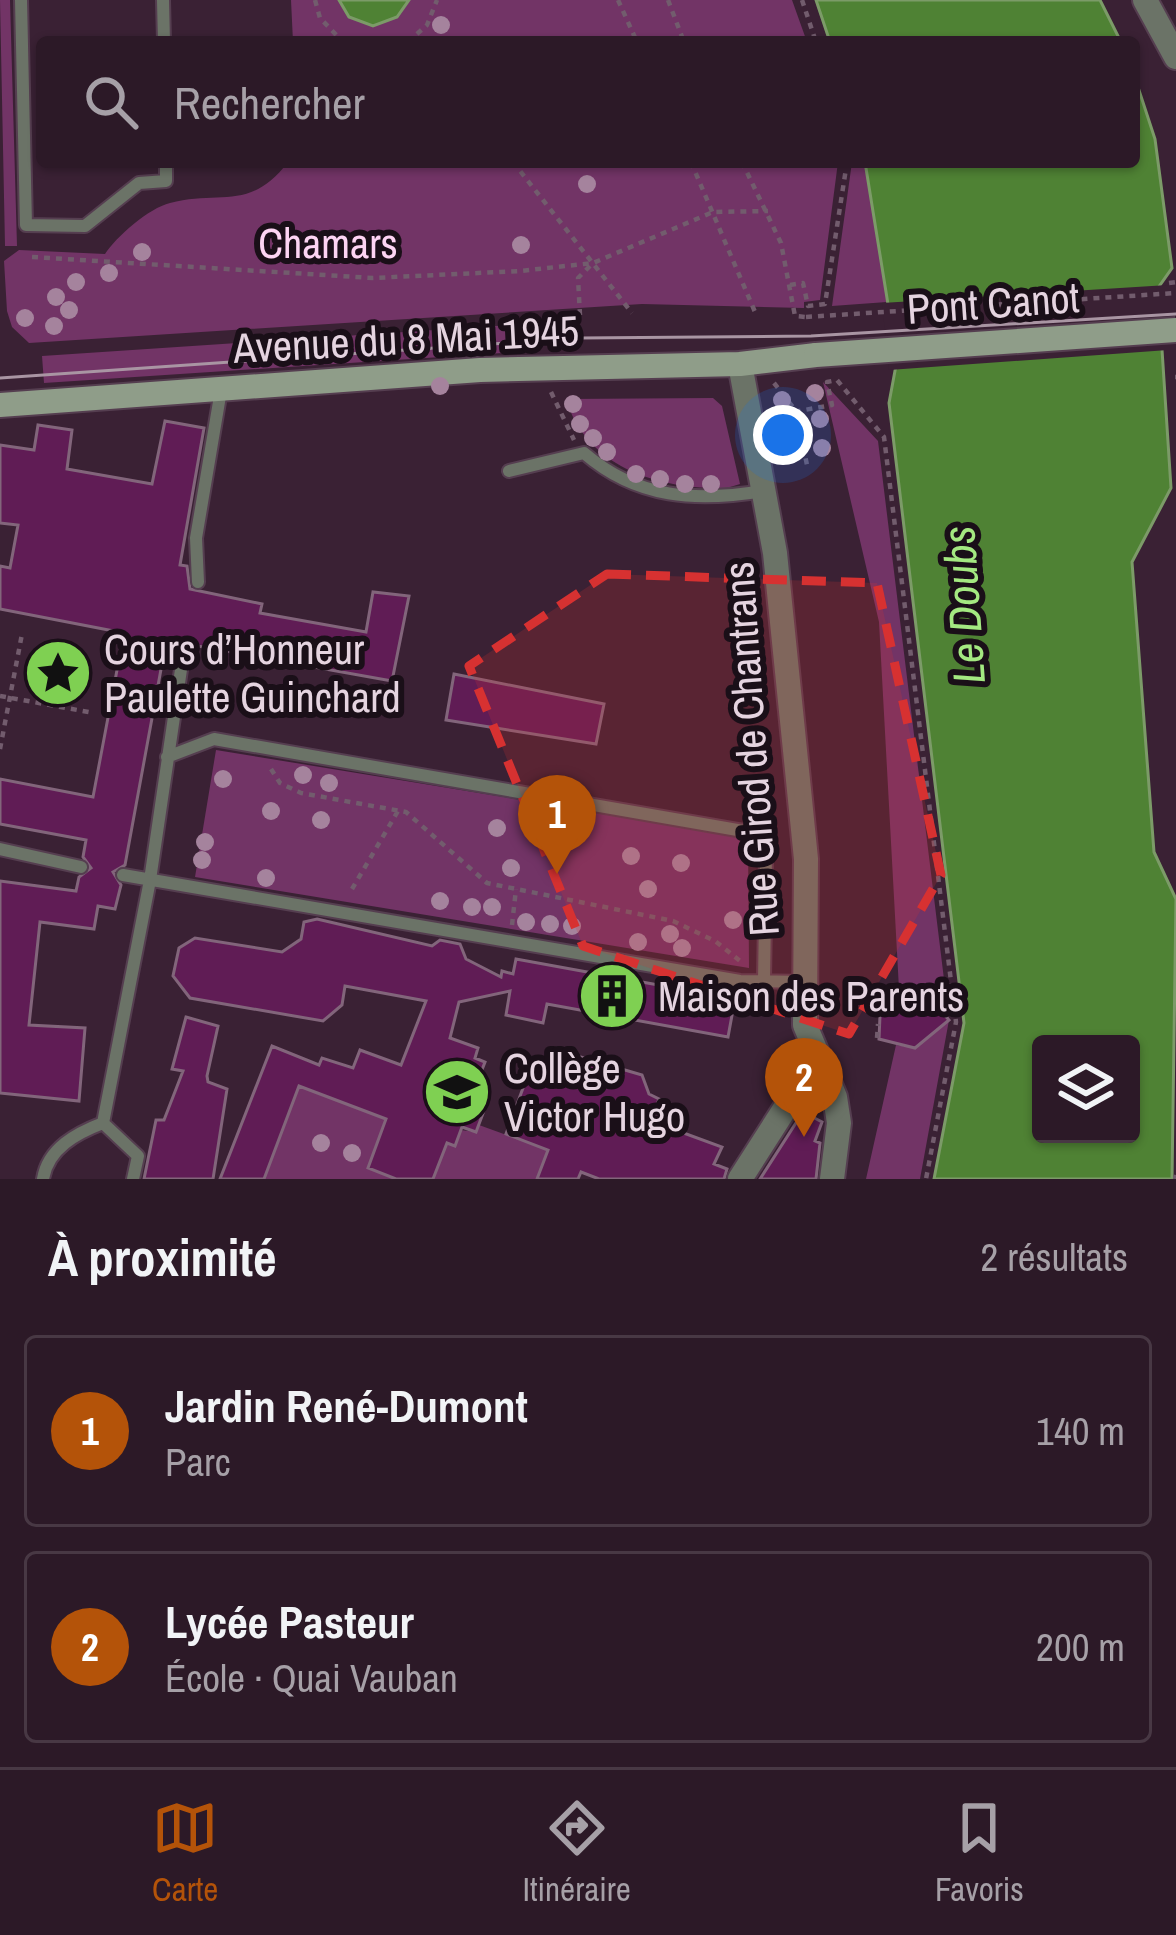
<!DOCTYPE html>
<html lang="fr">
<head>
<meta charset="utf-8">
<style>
  :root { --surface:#2c1927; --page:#382633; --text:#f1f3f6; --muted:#a6a0a7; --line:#483844; --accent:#b45309 }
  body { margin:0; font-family:"Archivo Narrow",sans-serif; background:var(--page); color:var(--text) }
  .controls { position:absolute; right:36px; bottom:36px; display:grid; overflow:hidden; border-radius:12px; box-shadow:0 3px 9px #0004 }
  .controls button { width:108px; height:108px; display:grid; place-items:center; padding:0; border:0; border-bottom:3px solid var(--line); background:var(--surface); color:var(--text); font:60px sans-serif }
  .you { position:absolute; left:783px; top:435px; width:42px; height:42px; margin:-30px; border:9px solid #fff; border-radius:50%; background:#1a73e8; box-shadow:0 0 0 18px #1a73e833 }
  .badge { display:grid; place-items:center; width:78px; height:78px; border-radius:50%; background:var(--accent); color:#fff; font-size:39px; font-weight:700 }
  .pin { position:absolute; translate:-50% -99px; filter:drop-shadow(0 3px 6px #0008) }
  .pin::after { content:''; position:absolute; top:63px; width:42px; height:36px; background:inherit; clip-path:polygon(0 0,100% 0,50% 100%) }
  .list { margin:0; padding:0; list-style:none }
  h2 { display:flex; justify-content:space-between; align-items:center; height:156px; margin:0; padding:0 48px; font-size:51px }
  h2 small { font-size:39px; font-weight:400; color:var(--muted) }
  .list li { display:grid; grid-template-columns:78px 1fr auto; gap:36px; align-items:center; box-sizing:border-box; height:192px; margin:0 24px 24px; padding:0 24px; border:3px solid var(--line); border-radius:12px }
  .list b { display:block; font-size:45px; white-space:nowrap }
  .list p { margin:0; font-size:39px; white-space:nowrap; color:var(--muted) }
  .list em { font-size:39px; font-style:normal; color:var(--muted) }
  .icon { flex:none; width:66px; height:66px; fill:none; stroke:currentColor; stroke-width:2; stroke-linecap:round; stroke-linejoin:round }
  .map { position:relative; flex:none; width:1176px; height:1179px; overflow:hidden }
  .search { position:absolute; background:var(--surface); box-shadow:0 3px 9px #0004; left:36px; right:36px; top:36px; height:132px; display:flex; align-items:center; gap:30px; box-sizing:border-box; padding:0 42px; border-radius:12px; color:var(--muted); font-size:45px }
  .sheet { height:588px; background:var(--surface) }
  nav { display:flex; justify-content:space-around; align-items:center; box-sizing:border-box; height:168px; border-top:3px solid var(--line); background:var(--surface); font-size:33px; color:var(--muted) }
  nav a { display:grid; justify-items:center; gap:6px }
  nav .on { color:var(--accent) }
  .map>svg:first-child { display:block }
  .green { fill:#723466 }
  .water { fill:#4f8234; stroke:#7c9b68; stroke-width:3; fill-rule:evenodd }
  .pier { fill:#3a2134 }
  .building { fill:#601c55; stroke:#82657b; stroke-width:3 }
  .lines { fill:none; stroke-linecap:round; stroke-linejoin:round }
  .lane-casing { stroke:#553e50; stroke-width:16 }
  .street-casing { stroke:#553e50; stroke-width:28 }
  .secondary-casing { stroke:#553e50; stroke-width:28 }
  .path { stroke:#725c6d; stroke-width:4.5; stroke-dasharray:6 6; stroke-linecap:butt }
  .lane { stroke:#6b7367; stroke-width:12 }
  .street { stroke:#6b7367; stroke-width:24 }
  .secondary { stroke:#8f9d89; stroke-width:24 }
  .tram { stroke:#a995a3; stroke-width:3 }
  .secondary-bridge-casing { stroke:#553e50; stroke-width:28; stroke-linecap:butt }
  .path-bridge { stroke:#725c6d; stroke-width:4.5; stroke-dasharray:6 6; stroke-linecap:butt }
  .secondary-bridge { stroke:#8f9d89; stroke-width:24 }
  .tree { fill:#a5839d }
  .marked { fill:#d73131; fill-opacity:0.2; stroke:#d73131; stroke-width:9; stroke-dasharray:24 15; stroke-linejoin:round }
  .labels { text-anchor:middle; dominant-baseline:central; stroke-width:12; stroke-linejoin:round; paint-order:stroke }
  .park-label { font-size:42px; fill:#fdd4f3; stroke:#1a0f18 }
  .street-label { font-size:42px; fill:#e5d4e0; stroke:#1a0f18 }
  .poi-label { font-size:42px; fill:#e5d4e0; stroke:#1a0f18; text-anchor:start }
  .water-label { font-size:45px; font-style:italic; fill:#a4e981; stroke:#1a0f18 }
</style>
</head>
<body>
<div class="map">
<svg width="1176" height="1179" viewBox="0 0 1176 1179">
  <rect width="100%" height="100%" fill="#3a2134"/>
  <path class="green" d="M0 0H10L17 246H5Z
    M291 0H792L807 42H293Z
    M288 162H838L820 300 804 302V308L642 304 29 343 12 327 7 311 4 261 19 250 105 254C116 237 149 208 170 203 220 190 250 212 288 162Z
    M852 162H865L887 302 832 306Z
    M572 321 574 342 502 347V353L44 383 42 356Z
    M823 382 878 441 949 1020 920 1179H866L896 1045 915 1048 948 1020 920 989H899L879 622Z
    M713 398 722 406 740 484 727 488C662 490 587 469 566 399Z
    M216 750 748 837 749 968 195 877Z
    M299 1086 390 1121 476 1132 479 1125 548 1150 537 1179H264Z"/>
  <path class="water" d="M339 0H409L397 17 373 26 349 17Z
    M816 0H1100L1121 42H830Z
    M1134 75 1155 139 1172 268 1158 288 1171 488 1132 562 1154 852 1176 899 1172 1179H934L964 1023 889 403 897 360 865 162H1134ZM1041 1044H1131V1134H1041Z"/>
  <path class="pier" d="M1168 285V350L889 370 882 303Z"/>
  <path class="building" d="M165 421 204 428 180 565 187 566 190 589 262 604 260 613 366 632 373 592 409 596 392 681 192 645 191 650 183 646 173 654 164 653 125 865 113 872 121 885 115 909 98 906 94 929 40 922 29 1025 85 1028 79 1101 0 1093V881L76 891 79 877 91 868 83 857 86 840 0 824V779L93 797 124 633 0 609V566L10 568 18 525 0 523V445L34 450 38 425 72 430 67 469 152 484Z
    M454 674 604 704 596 744 446 720Z
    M317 919 432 946 440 940 460 944 466 959 501 977 502 971 513 974 516 959 735 999 728 1037 547 1004 543 1023 506 1015 510 991 459 1002 450 1038 478 1048 475 1058 485 1062 469 1103 485 1108 476 1132 462 1127 455 1146 447 1143 433 1179H396L368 1168 386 1119 299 1086 264 1179H220L272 1046 319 1065 322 1058 353 1068 360 1050 401 1065 426 1001 345 986 342 1005 323 1021 190 998 173 976 179 948 195 938 282 952 301 939 304 922Z
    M920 988 949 1020 915 1048 879 1039 881 992Z
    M186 1017 218 1026 207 1076 208 1082 227 1089 213 1179H144L156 1120H164L183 1071 172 1069Z
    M567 1053 642 1075 649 1094 659 1099 651 1121 722 1147 714 1164 727 1169 724 1179H599L581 1172 578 1179H537L548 1150 506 1134 526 1080 531 1082 537 1066Z
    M803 1112 822 1122 815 1141 820 1143 816 1179H760Z"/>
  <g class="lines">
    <defs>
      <path id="lane" d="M21 0 26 225 85 226 139 183 166 181V162
        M163 0 164 42
        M509 471 584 453C637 499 697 502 763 491
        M198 582 196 538 221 390
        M167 757 214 739 749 832 762 841 766 854 764 980
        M0 849 81 867
        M123 875 740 981 806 982
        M103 1123 150 880 183 656
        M103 1123 138 1156 133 1179
        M43 1179C48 1148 77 1133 103 1123"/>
      <path id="street" d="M1145 0 1176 57
        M740 364 775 553 806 859 805 1025 835 1097 839 1123 832 1179
        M740 1179 816 1060"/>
      <path id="secondary" d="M0 405 480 370 740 364 816 355"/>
    </defs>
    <use href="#lane" class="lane-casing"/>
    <use href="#street" class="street-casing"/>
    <use href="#secondary" class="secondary-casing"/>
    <path class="path" d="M315 0 320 18 343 42
      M618 0 637 42
      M668 0 684 42
      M802 0 816 42
      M408 42 427 25 437 0
      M513 162 632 313
      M691 162 755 312
      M742 162 781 243 795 316 806 317
      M32 257 373 278 520 271 593 263 713 212 768 211
      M1169 283 1176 282
      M790 285 803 283 808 306 825 304 847 162
      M580 315 578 278 593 263
      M1175 377H1176
      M774 383 796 411 808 470
      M551 392 574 440
      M771 416 832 405 827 382 837 380 884 437 956 1022 926 1179
      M0 696 94 713
      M0 749 22 634
      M271 769 280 783 301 793 406 812 487 883 673 921 715 941 744 964
      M352 889 398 811
      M512 925 516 889
      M877 1038 878 1024
      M1175 1179 1176 1175"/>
    <use href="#lane" class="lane"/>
    <use href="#street" class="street"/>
    <use href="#secondary" class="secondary"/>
    <path class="tram" d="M0 378 580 338 811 336 1176 314"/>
    <defs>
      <path id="secondary-bridge" d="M816 355 1176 330"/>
    </defs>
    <use href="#secondary-bridge" class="secondary-bridge-casing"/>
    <path class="path-bridge" d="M806 317 1176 293"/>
    <use href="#secondary-bridge" class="secondary-bridge"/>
  </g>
  <g class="tree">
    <circle cx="441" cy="25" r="9"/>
    <circle cx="587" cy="184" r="9"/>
    <circle cx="521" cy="245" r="9"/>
    <circle cx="142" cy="252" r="9"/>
    <circle cx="109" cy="273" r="9"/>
    <circle cx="76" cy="282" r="9"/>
    <circle cx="56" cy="297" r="9"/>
    <circle cx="69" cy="310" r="9"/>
    <circle cx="25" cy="318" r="9"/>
    <circle cx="54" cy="326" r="9"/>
    <circle cx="440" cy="386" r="9"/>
    <circle cx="815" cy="393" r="9"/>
    <circle cx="782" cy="400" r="9"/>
    <circle cx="573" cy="404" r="9"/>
    <circle cx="820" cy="419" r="9"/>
    <circle cx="580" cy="424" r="9"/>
    <circle cx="784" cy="426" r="9"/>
    <circle cx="593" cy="438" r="9"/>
    <circle cx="822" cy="448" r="9"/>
    <circle cx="607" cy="452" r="9"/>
    <circle cx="790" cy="455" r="9"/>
    <circle cx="636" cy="474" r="9"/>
    <circle cx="660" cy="479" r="9"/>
    <circle cx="685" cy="484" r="9"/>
    <circle cx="711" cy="484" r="9"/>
    <circle cx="303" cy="775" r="9"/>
    <circle cx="223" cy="779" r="9"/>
    <circle cx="329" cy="783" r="9"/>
    <circle cx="271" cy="811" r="9"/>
    <circle cx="321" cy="820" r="9"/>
    <circle cx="497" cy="828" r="9"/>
    <circle cx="205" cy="842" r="9"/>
    <circle cx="631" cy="856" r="9"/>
    <circle cx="202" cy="860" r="9"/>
    <circle cx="681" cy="863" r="9"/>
    <circle cx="511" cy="868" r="9"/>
    <circle cx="266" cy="878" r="9"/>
    <circle cx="648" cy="889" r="9"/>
    <circle cx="440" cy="901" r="9"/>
    <circle cx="472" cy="907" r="9"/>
    <circle cx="492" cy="907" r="9"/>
    <circle cx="733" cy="920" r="9"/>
    <circle cx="526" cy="922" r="9"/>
    <circle cx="550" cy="924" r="9"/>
    <circle cx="572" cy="926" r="9"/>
    <circle cx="670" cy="934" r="9"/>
    <circle cx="638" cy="942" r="9"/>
    <circle cx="682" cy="948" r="9"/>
    <circle cx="321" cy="1143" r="9"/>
    <circle cx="352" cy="1153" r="9"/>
  </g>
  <path class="marked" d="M607 574 877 583 941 875 849 1034 583 946 469 666Z"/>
  <defs>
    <symbol id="sight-disc" viewBox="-11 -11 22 22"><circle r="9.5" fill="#7fd052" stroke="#1a0f18"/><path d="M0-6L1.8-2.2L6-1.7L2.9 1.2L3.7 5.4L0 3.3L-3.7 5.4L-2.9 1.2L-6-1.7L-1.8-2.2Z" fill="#111"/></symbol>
    <symbol id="building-disc" viewBox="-11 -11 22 22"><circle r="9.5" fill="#7fd052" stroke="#1a0f18"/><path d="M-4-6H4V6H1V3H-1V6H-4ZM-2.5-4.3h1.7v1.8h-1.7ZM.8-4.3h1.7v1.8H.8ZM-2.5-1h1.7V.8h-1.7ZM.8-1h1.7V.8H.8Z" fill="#111"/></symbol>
    <symbol id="school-disc" viewBox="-11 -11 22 22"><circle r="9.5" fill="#7fd052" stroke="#1a0f18"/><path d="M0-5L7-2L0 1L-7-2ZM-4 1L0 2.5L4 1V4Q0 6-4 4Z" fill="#111"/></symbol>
  </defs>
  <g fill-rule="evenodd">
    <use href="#sight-disc" x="20" y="635" width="76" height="76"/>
    <use href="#building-disc" x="574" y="958" width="76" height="76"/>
    <use href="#school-disc" x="419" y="1054" width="76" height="76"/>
  </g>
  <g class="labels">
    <g class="park-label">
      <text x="328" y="243">Chamars</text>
    </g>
    <g class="street-label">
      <text transform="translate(993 303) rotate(-4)">Pont Canot</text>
      <text transform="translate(406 339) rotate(-3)">Avenue du 8 Mai 1945</text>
      <text transform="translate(751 749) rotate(-94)">Rue Girod de Chantrans</text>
    </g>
    <g class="poi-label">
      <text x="104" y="649">Cours d’Honneur<tspan x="104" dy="48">Paulette Guinchard</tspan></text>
      <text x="658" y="996">Maison des Parents</text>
      <text x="504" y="1068">Collège<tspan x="504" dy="48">Victor Hugo</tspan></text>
    </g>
    <g class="water-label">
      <text transform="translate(963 605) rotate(-94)">Le Doubs</text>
    </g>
  </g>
</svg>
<div class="controls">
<button><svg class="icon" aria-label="layers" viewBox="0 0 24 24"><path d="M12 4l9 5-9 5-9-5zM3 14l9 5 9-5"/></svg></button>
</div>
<div class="you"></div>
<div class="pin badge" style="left:557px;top:874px">1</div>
<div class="pin badge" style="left:804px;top:1137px">2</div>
<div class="search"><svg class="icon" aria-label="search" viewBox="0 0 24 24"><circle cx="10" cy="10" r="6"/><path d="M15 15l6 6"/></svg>Rechercher</div>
</div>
<section class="sheet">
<h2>À proximité<small>2 résultats</small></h2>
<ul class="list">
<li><span class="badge">1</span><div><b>Jardin René-Dumont</b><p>Parc</p></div><em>140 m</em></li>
<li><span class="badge">2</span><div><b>Lycée Pasteur</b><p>École · Quai Vauban</p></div><em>200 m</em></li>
</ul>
</section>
<nav>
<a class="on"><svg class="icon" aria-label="map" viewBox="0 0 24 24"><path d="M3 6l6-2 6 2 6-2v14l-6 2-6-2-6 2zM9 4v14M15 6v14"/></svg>Carte</a>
<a><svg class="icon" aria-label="directions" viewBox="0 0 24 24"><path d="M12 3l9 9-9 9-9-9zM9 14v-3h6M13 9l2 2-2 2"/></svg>Itinéraire</a>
<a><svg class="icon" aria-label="saved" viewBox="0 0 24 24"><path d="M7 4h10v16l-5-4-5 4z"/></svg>Favoris</a>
</nav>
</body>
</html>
